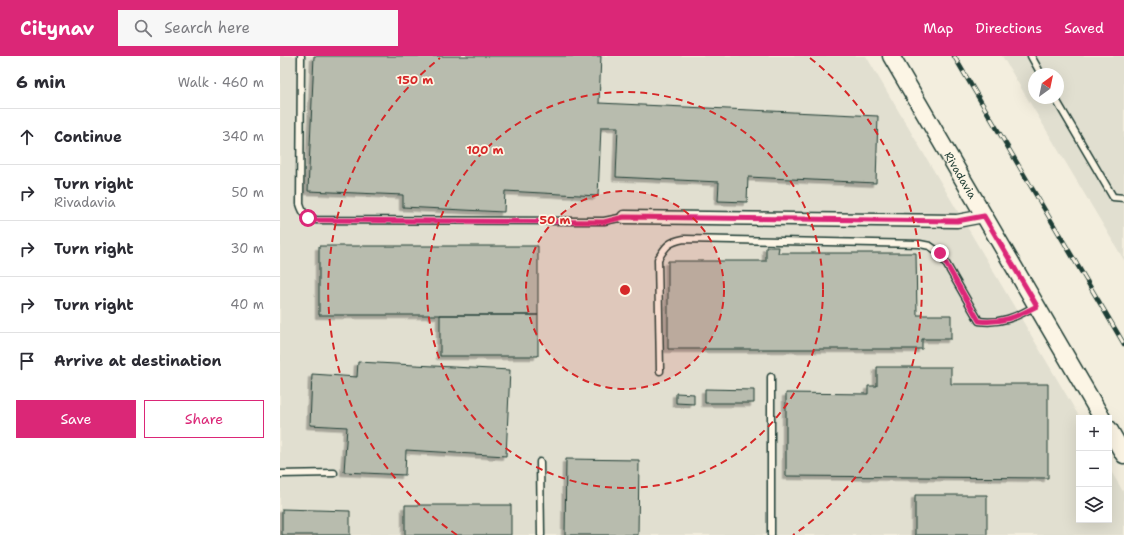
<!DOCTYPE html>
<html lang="en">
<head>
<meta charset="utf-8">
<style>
  :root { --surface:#fff; --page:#f7f7f7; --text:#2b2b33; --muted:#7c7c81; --line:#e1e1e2; --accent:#db2777 }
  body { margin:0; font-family:"Shantell Sans",sans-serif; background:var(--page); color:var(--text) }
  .controls { position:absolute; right:12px; bottom:12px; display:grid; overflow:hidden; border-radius:0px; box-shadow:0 4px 16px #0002 }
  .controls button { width:36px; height:36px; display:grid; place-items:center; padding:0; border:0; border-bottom:1px solid var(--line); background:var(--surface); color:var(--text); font:20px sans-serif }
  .compass { position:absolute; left:748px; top:12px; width:36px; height:36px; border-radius:50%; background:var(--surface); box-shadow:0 4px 16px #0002; rotate:33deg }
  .stop { position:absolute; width:12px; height:12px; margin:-9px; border:3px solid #db2777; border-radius:50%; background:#fff }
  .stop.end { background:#db2777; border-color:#fff; box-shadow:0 1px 4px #0008 }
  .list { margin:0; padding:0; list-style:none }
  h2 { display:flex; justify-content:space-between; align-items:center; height:52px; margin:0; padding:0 16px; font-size:17px }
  h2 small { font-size:13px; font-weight:400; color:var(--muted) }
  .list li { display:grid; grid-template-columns:26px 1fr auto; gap:12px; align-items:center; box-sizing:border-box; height:56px; padding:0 16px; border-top:1px solid var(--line) }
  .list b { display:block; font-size:15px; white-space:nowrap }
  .list p { margin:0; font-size:13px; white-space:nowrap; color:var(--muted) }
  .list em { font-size:13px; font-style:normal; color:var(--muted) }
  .actions { display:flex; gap:8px; padding:12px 16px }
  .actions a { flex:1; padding:9px 0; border:1px solid var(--accent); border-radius:0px; text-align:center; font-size:14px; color:var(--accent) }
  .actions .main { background:var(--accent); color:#fff }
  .icon { flex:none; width:22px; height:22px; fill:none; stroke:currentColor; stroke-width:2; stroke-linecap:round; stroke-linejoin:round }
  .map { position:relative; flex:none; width:844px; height:479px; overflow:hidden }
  header { display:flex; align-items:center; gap:24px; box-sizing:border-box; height:56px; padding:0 20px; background:var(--accent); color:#fff }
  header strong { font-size:19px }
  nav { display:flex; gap:22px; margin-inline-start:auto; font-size:14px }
  .search { width:280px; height:36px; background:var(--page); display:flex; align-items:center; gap:10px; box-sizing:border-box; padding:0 14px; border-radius:0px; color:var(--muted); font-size:15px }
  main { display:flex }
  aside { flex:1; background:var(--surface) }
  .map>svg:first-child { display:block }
  .built { fill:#e1dfd0; fill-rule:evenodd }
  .building { fill:#b8bcae; stroke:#1f3d34; filter:url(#shadow) }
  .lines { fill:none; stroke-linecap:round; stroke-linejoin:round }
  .lane-casing { stroke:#1f3d34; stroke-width:9 }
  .street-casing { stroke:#1f3d34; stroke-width:15 }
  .secondary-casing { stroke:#1f3d34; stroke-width:19 }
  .lane { stroke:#fcf5e5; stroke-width:6 }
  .street { stroke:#fcf5e5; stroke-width:12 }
  .secondary { stroke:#fcf5e5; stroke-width:16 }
  .rail-casing { stroke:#1f3d34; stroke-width:4.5 }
  .rail { stroke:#fcf5e5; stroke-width:3; stroke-dasharray:9; stroke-linecap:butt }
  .route { stroke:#db2777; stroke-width:5 }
  .ring { fill:none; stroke:#d62828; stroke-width:2; stroke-dasharray:7 5 }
  .labels { text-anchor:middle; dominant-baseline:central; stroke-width:3.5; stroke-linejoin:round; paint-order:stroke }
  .street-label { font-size:11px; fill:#1f3d34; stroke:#fcf5e5 }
  .centre { fill:#d62828; stroke:#fcf5e5; stroke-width:2 }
  .ring-label { font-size:12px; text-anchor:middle; font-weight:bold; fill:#d62828; stroke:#fcf5e5; stroke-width:3.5; stroke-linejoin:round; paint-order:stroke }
</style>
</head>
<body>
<header>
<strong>Citynav</strong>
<div class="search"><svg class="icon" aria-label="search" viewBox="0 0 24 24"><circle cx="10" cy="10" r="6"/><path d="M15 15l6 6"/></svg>Search here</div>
<nav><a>Map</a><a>Directions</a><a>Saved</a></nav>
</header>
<main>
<aside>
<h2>6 min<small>Walk · 460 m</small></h2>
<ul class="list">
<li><svg class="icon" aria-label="ahead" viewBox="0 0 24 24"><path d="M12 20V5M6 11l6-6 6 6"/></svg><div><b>Continue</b></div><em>340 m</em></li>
<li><svg class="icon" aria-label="right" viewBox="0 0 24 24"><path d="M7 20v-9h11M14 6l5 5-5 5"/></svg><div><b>Turn right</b><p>Rivadavia</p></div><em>50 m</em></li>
<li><svg class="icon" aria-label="right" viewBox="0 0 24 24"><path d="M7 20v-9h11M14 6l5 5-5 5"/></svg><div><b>Turn right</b></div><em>30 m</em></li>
<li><svg class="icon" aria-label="right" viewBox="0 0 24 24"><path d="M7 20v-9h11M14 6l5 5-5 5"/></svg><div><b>Turn right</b></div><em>40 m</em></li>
<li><svg class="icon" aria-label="arrive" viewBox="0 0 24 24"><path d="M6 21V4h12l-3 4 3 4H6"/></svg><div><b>Arrive at destination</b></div></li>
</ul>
<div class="actions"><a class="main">Save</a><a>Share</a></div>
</aside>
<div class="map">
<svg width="844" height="479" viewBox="0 0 844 479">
  <defs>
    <filter id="shadow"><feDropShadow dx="-3.5" dy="3.5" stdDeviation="0" flood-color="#0004"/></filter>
  </defs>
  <rect width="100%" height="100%" fill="#f3eede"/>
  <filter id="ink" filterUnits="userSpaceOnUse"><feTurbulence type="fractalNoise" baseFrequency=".025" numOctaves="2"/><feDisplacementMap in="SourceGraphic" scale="8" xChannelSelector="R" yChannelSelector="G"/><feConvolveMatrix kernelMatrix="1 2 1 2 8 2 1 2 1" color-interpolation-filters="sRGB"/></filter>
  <g filter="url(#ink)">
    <path class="built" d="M0 0H586L800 362 799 464H829V412L844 437V479H0Z
      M722 0H844V204ZM754 18H778V42H754Z"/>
    <path class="building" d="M34 0H321L319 47 598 60 596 127 468 121 467 146 438 145 439 126 336 121 338 71H321L318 140 225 135 224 156 123 151V139L28 135Z
      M39 190H258V259H39Z
      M486 191H499L498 197H636L637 259H671V283H642V293H388V205H486Z
      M160 259H258V300H160Z
      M78 306 230 314 226 400 126 394 125 419 64 416 67 371 30 369 32 318 77 321Z
      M597 311H671V328H768V422L506 420V337L588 338V330H597Z
      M425 333 474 334V347H425Z
      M396 337 414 338V348L396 347Z
      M286 403 359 404 358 479H285Z
      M635 439H707V479H635Z
      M125 449H231V479H125Z
      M2 453 70 455V479H2Z"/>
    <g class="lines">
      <defs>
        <path id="lane" d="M21 0 20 148C23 158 26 161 36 164L324 165 344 161
          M751 0 761 18
          M775 42 833 141 844 142
          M380 315 378 203C386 190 388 186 404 183L640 188 650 190 660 197 699 265C720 268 737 261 755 250
          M491 321V479
          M260 406 261 479
          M0 418 54 417"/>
        <path id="street" d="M344 161 677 165 704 160"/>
        <g id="secondary">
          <path id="s1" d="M611 0 822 362"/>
          <path d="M829 373 844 399"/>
        </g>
      </defs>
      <use href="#lane" class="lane-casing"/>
      <use href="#street" class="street-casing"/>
      <use href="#secondary" class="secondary-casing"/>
      <use href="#lane" class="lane"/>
      <use href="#street" class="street"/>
      <use href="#secondary" class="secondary"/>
      <defs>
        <path id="rail" d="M674 0 844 288"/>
      </defs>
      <use href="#rail" class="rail-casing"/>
      <use href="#rail" class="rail"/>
    </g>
  </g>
  <g class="lines" filter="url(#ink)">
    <path class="route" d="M28 162 36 164 324 166 344 161 677 165 704 160 757 250C738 260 721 268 699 265L660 197"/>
  </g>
  <circle cx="345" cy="234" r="99" fill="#d62828" fill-opacity=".12"/>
  <g class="ring">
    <circle cx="345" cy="234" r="99"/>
    <circle cx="345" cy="234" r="198"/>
    <path d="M177 479A297 297 0 0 1 160 2M530 2A297 297 0 0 1 513 479"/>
  </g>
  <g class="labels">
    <g class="street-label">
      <text stroke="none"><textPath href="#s1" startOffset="138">Rivadavia</textPath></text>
    </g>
  </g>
  <circle cx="345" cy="234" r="6" class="centre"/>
  <g class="ring-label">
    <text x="135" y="28">150 m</text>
    <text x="205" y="98">100 m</text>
    <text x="275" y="168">50 m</text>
  </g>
</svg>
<div class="controls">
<button>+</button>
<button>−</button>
<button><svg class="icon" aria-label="layers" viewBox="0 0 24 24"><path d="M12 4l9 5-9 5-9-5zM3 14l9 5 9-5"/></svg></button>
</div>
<svg class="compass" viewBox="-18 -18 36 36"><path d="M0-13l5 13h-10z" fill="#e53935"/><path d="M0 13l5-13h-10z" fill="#7c7c81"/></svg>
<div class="stop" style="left:28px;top:162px"></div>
<div class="stop end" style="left:660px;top:197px"></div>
</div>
</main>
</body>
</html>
